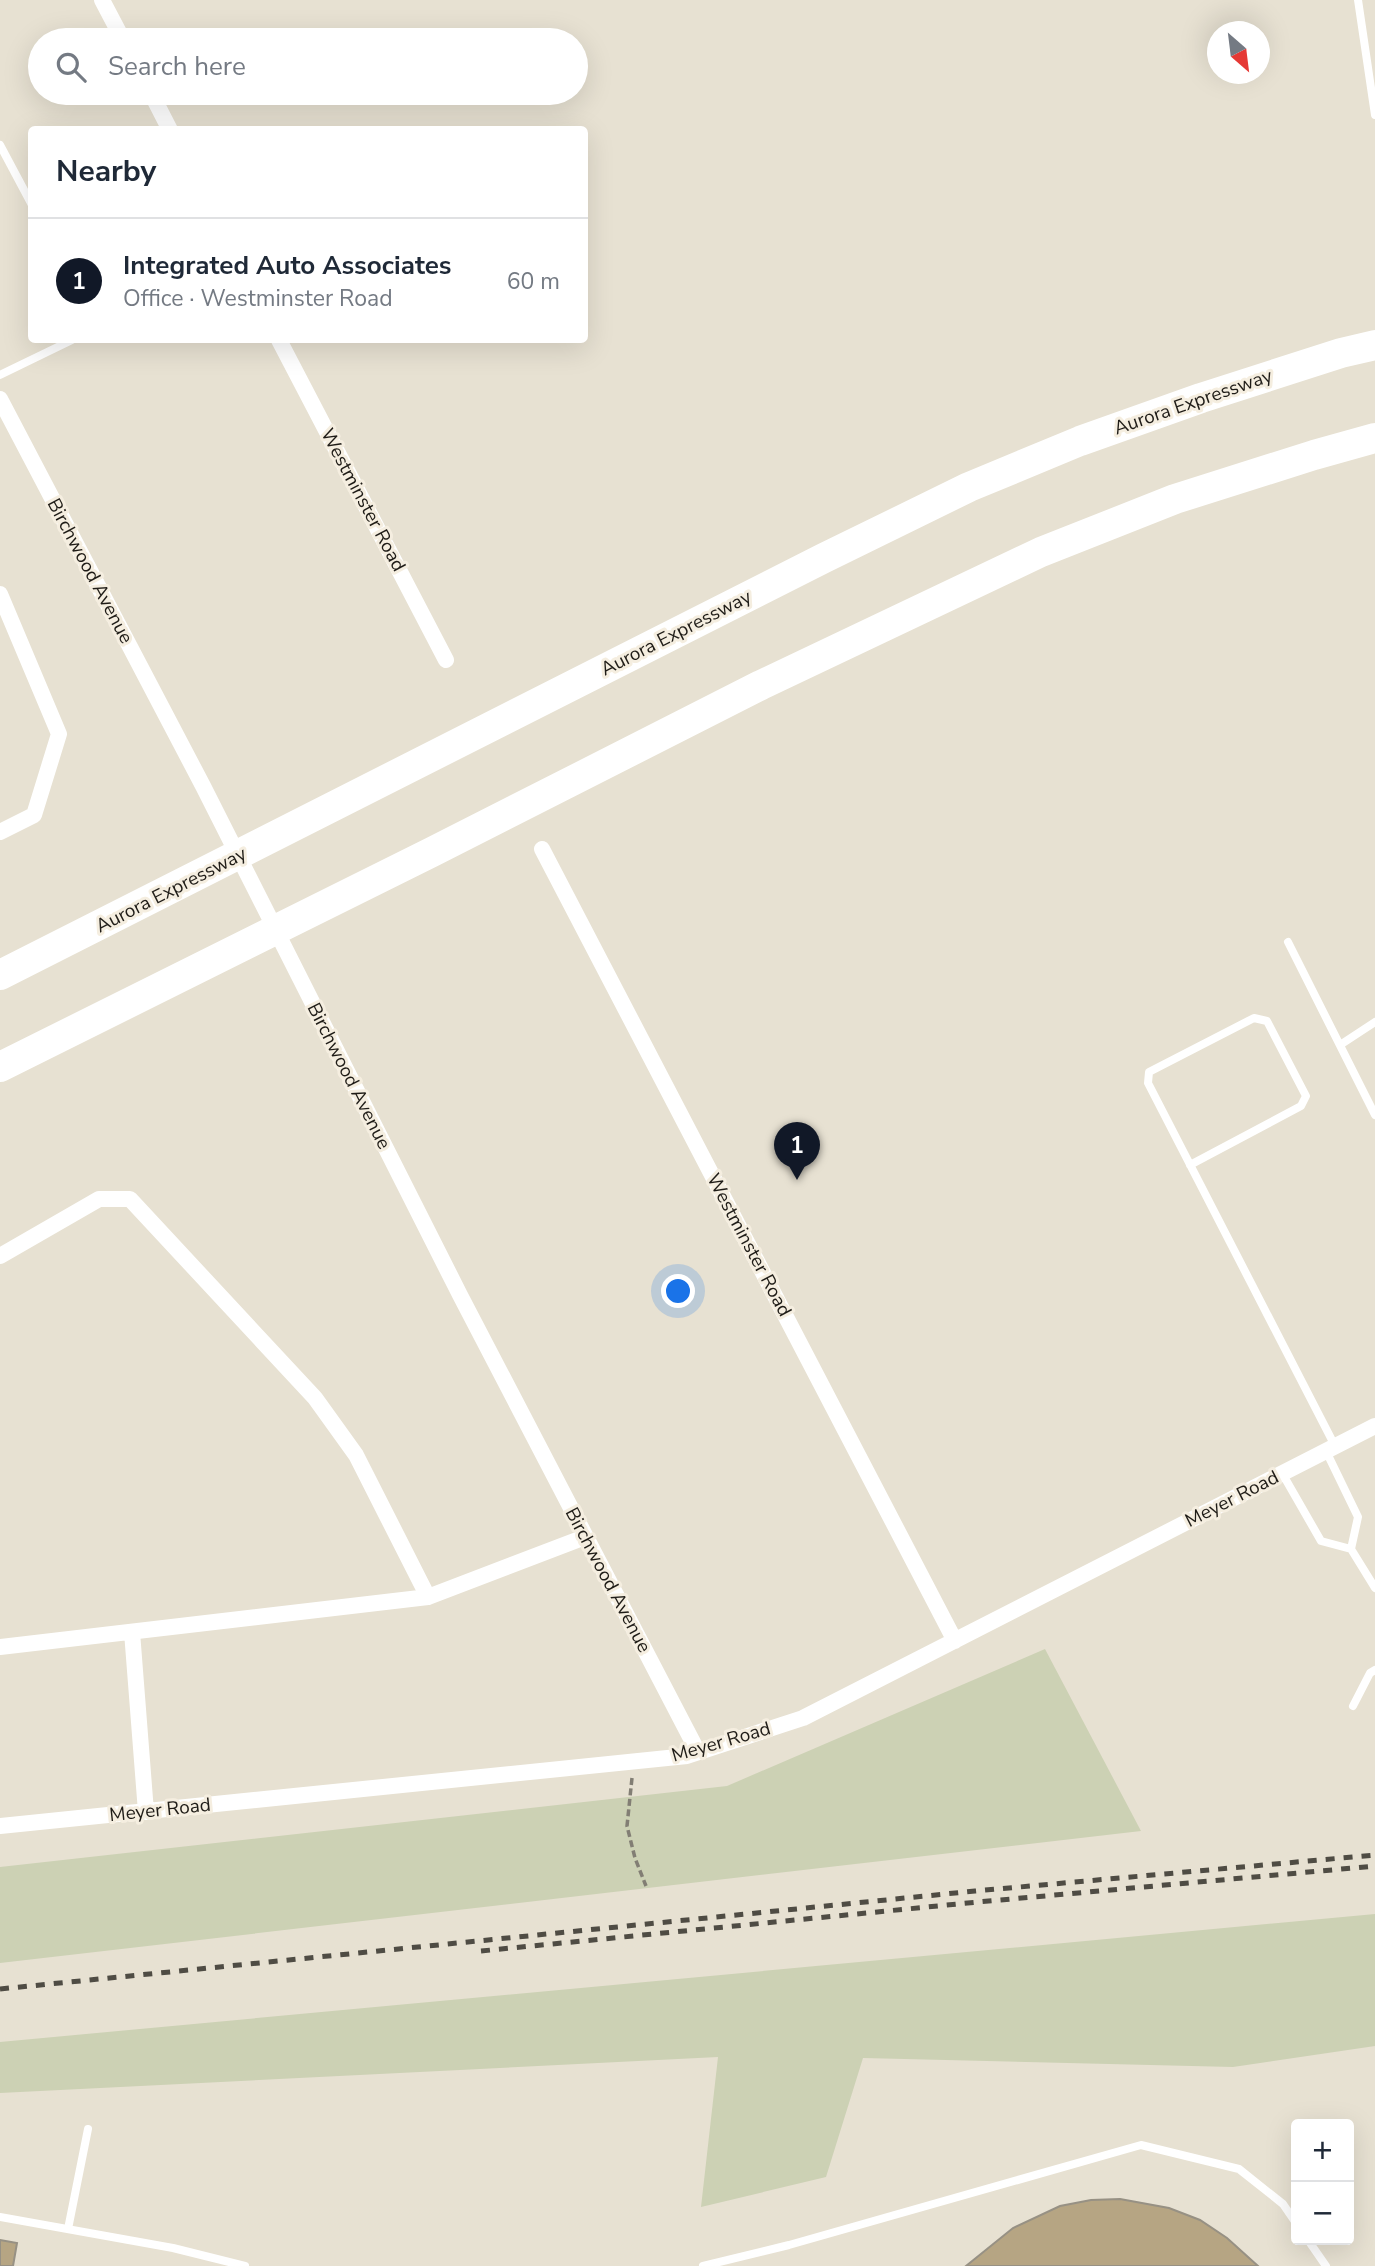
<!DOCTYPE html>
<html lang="en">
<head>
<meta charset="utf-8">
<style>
  :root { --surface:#fff; --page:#f6f6f7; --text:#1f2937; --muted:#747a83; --line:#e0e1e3; --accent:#111827 }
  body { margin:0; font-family:"Nunito Sans",sans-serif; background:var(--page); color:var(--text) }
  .controls { position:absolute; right:21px; bottom:21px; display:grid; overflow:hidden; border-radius:7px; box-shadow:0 7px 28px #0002 }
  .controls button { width:63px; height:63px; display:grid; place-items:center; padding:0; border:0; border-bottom:2px solid var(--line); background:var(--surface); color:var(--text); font:35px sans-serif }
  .compass { position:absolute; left:1207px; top:21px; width:63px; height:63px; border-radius:50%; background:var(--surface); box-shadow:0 7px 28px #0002; rotate:152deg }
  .you { position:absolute; left:679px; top:1292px; width:24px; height:24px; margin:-18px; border:5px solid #fff; border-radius:50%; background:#1a73e8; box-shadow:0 0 0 10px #1a73e833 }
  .badge { display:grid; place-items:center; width:46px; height:46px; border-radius:50%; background:var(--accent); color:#fff; font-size:23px; font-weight:700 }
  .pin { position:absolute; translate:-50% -58px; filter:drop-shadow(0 2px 4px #0008) }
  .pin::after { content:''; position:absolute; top:37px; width:24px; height:21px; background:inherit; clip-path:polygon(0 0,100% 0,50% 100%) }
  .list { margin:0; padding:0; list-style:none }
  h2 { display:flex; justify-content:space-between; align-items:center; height:91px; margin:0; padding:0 28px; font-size:30px }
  h2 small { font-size:23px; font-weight:400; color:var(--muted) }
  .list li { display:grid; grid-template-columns:46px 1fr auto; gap:21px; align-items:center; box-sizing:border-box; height:126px; padding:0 28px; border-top:2px solid var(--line) }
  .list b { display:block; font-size:26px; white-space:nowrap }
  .list p { margin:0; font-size:23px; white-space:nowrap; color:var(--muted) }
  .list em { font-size:23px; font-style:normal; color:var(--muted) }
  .icon { flex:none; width:38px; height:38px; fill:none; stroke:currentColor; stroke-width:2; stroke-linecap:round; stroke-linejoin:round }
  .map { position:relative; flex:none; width:1375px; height:2266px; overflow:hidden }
  .search { position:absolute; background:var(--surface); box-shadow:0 7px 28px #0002; left:28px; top:28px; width:560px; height:77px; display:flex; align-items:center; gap:18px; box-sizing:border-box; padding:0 24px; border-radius:38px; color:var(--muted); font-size:26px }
  .panel { position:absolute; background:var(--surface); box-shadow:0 7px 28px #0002; left:28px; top:126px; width:560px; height:217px; border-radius:7px }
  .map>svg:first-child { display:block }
  .green { fill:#ccd1b4 }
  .building { fill:#b6a583; stroke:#979184; stroke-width:2 }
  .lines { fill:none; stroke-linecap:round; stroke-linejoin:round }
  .path { stroke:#827e74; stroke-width:3.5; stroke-dasharray:7 3.5; stroke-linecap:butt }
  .lane { stroke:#fff; stroke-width:8 }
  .street { stroke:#fff; stroke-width:16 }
  .highway { stroke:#fff; stroke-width:30 }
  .rail { stroke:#4f4c44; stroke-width:5; stroke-dasharray:9 9; stroke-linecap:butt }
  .labels { text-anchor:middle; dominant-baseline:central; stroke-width:6; stroke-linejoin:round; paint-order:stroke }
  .street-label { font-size:19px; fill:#1f1c17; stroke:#f5eee0 }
</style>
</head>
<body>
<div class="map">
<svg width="1375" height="2266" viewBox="0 0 1375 2266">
  <rect width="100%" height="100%" fill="#e7e1d2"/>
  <path class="green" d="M1045 1649 1141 1831 0 1963V1867L727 1786Z
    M1375 1914V2046L1233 2067 863 2058 826 2177 701 2207 718 2057 0 2093V2042Z"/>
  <path class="building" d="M1120 2199 1169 2208 1200 2220 1227 2238 1258 2266H966L1013 2228 1060 2206 1091 2200Z
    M0 2240 17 2243 13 2266H0Z"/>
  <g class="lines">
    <path class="path" d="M632 1778 627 1826 635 1858 646 1886"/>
    <path class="lane" d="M1358 0 1375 115
      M0 145 32 205
      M0 375 72 340
      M1288 942 1375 1115
      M1340 1045 1375 1022
      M1190 1165 1301 1106 1306 1096 1267 1021 1254 1018 1149 1072 1148 1083 1335 1446
      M1282 1473 1321 1541 1351 1549 1358 1517 1326 1451
      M1351 1549 1375 1588
      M1353 1706 1370 1673 1375 1670
      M0 2217 173 2248 245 2266
      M68 2229 88 2129
      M1308 2240 1326 2266
      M703 2266 789 2245 1141 2145 1239 2169 1283 2204 1296 2223"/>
    <path class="street" d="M102 0 123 40
      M151 93 170 130
      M279 340 446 660
      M0 399 203 786 460 1295 698 1752
      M0 594 59 734 34 815 0 832
      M542 849 955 1641
      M0 1256 99 1199H130L315 1398 356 1455 428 1597
      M132 1632 146 1812
      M0 1647 428 1597 585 1537
      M0 1826 687 1756 803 1718 1375 1426"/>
    <path class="highway" d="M0 975 824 558 969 487 1080 441 1201 398 1341 353 1375 345
      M0 1067 432 852 761 685 1041 552 1175 499 1314 455 1375 438"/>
    <path class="rail" d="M481 1951 978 1902 1375 1866
      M0 1989 975 1891 1375 1855"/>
  </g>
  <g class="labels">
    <g class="street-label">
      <text transform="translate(1193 402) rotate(-19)">Aurora Expressway</text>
      <text transform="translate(363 500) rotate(62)">Westminster Road</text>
      <text transform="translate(90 571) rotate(62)">Birchwood Avenue</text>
      <text transform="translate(676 633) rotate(-27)">Aurora Expressway</text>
      <text transform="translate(171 890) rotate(-27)">Aurora Expressway</text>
      <text transform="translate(349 1076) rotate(63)">Birchwood Avenue</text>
      <text transform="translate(749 1245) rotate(62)">Westminster Road</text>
      <text transform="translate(1232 1499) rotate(-27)">Meyer Road</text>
      <text transform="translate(608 1580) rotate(62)">Birchwood Avenue</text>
      <text transform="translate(721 1742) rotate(-16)">Meyer Road</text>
      <text transform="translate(160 1810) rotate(-6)">Meyer Road</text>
    </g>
  </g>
</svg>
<div class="controls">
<button>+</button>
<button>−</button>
</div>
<svg class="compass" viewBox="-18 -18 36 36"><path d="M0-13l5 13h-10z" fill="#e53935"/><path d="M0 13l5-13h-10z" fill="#747a83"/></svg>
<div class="you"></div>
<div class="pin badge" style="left:797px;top:1180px">1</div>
<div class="search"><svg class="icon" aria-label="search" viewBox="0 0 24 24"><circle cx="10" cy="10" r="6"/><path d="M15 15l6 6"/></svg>Search here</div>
<section class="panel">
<h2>Nearby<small></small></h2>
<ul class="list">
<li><span class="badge">1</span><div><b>Integrated Auto Associates</b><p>Office · Westminster Road</p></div><em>60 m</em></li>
</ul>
</section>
</div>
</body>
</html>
